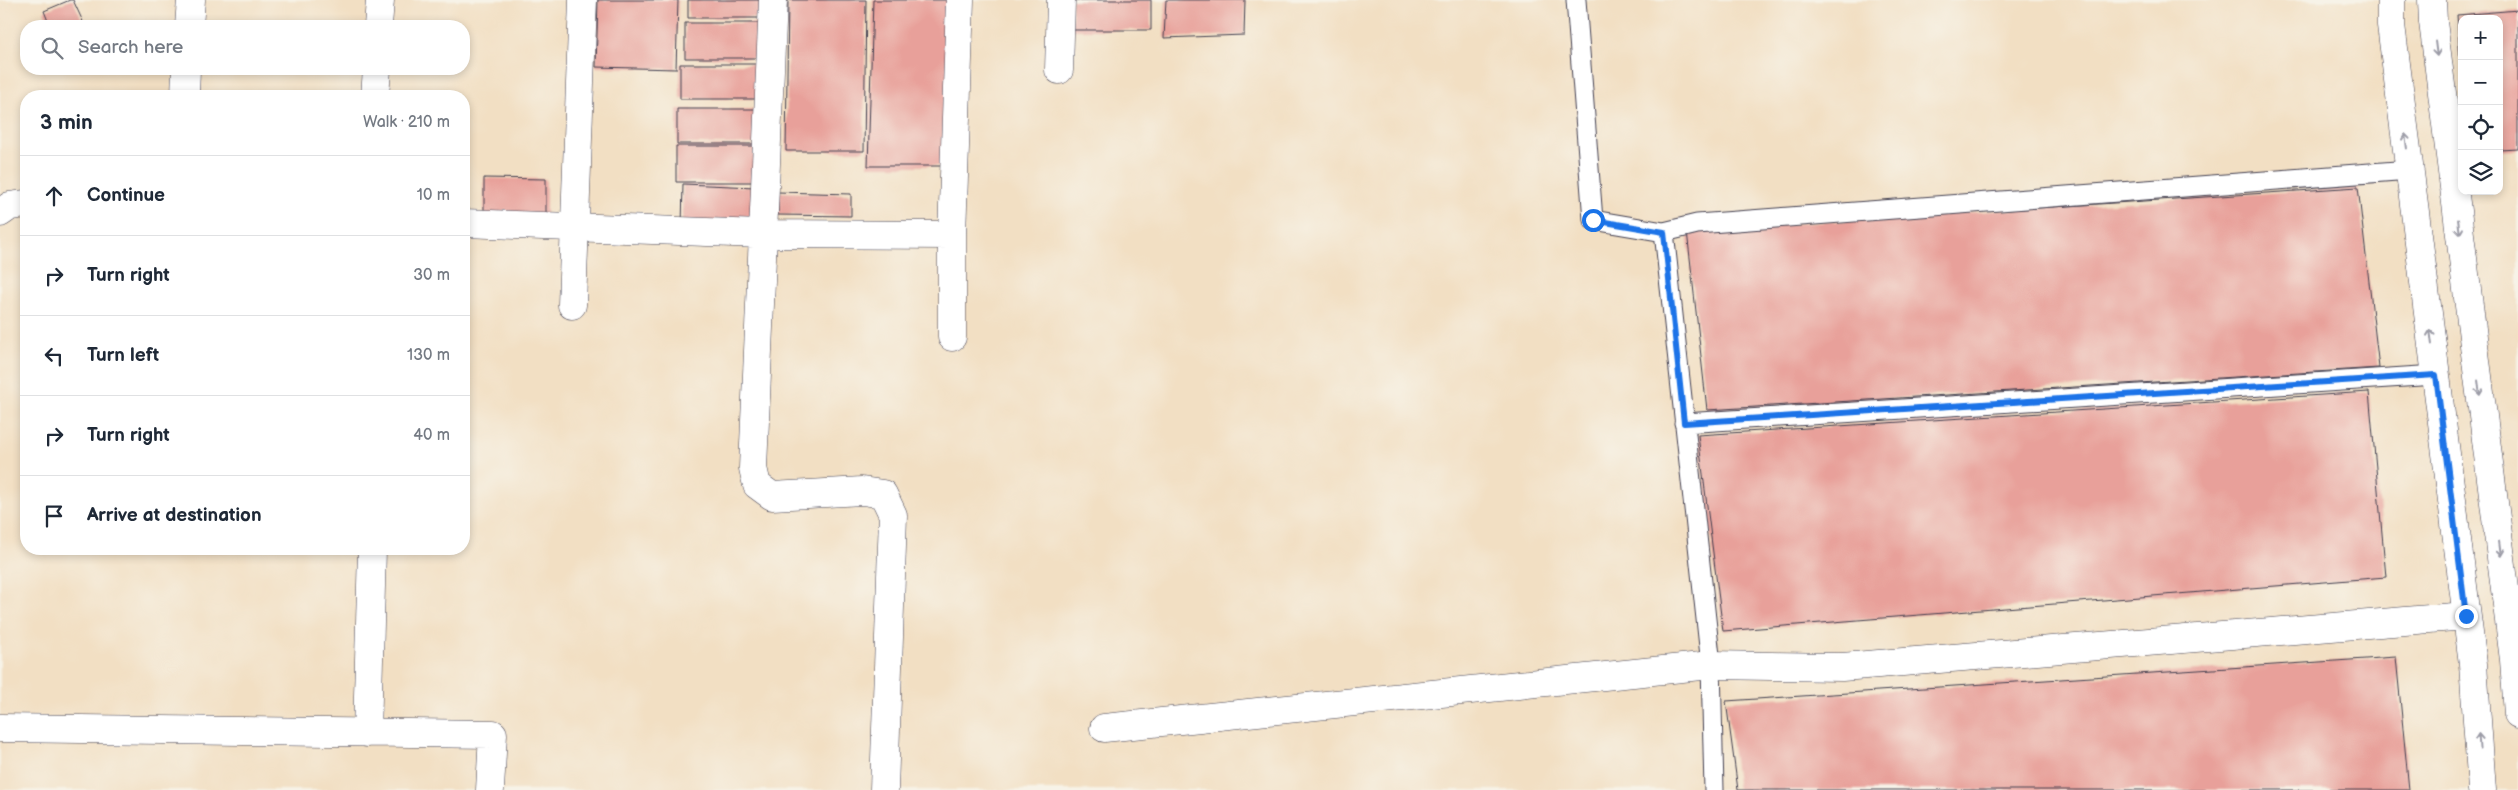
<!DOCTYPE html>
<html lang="en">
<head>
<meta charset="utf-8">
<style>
  :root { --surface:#fff; --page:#f6f6f7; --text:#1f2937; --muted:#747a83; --line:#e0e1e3 }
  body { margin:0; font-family:"Balsamiq Sans",sans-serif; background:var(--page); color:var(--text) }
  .controls { position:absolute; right:15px; top:15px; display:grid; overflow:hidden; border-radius:10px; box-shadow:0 2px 8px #0003 }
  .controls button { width:45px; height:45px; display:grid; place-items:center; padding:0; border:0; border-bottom:1px solid var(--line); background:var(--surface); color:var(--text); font:25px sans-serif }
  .stop { position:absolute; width:15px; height:15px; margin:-11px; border:4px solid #1a73e8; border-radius:50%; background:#fff }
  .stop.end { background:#1a73e8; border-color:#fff; box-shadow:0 1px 5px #0008 }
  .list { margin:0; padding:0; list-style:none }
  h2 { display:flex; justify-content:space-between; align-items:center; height:65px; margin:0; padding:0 20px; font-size:21px }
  h2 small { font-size:16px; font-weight:400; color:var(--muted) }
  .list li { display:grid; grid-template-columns:32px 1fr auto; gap:15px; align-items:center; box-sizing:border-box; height:80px; padding:0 20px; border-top:1px solid var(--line) }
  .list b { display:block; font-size:19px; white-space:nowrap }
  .list em { font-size:16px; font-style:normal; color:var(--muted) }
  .icon { flex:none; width:28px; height:28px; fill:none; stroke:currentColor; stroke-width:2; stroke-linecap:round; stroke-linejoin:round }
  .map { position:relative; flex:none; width:2518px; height:790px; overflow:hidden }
  .search { position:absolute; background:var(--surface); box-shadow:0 2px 8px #0003; left:20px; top:20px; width:450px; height:55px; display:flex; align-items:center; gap:12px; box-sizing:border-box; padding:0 18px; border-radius:20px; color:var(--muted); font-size:19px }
  .panel { position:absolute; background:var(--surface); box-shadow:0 2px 8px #0003; left:20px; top:90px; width:450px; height:465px; border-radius:20px }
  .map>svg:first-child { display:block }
  .building { fill:#e8a09a }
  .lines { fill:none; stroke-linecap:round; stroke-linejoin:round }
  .service-casing { stroke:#413e4f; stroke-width:21 }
  .minor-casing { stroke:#413e4f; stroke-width:29 }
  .tertiary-casing { stroke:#413e4f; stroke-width:29 }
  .service { stroke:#fff; stroke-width:19 }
  .minor { stroke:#fff; stroke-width:28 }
  .tertiary { stroke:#fff; stroke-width:28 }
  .oneway { stroke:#9c9ca7 }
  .route { stroke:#1a73e8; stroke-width:6 }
</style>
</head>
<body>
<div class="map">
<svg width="2518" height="790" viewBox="0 0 2518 790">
  <rect width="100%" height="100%" fill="#f7f3e8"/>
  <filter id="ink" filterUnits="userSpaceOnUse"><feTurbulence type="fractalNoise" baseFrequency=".02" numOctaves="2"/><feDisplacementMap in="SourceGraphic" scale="10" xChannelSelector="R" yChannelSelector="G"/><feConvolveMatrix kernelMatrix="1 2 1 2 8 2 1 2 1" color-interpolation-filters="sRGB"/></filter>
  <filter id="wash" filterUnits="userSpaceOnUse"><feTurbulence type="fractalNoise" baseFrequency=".0096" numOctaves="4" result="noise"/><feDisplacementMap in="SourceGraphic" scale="20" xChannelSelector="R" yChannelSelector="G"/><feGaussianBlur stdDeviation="1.12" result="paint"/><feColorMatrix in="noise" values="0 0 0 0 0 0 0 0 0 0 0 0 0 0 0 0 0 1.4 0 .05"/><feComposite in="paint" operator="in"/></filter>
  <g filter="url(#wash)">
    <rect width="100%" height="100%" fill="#f2dfc3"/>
    <g id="blocks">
      <path class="building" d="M70 0H73L85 26H50L44 11Z
        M598 0H678L676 69 596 67Z
        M688 0H766V18H688Z
        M788 0H866L864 151H786Z
        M873 0H952L947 166H868Z
        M1072 0H1151V30H1072Z
        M1166 0H1245L1244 35 1164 38Z
        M2518 10V149L2499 150V19H2462L2460 59 2457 15Z
        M685 23H764V58H685Z
        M680 64H759V99H680Z
        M677 109H756V144H677Z
        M676 146H755V182H676Z
        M484 178 546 179V217H484Z
        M683 184 755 187 754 229 682 226Z
        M2358 187 2379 368 1707 410 1687 231Z
        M778 192 851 194V216L778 215Z
        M2369 392 2386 577 1723 631 1698 435Z
        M2396 657 2409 790H1738L1726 701Z"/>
    </g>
  </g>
  <g filter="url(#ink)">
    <use href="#blocks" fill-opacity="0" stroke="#413e4f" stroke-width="1"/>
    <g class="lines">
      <defs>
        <path id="service" d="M1576 0 1593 220 1664 232 1711 665 1714 790
          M1664 232 1697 224 2410 170
          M1684 423 2436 375"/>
        <path id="minor" d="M773 0 753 468 757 485 772 496 862 491 883 494 893 515 884 790
          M189 26 191 0
          M378 26 380 0
          M1059 70 1061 0
          M185 96 186 69
          M375 96 377 69
          M0 213 10 206 26 204
          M464 223 761 234 952 235
          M572 305 583 0
          M952 337V235L960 0
          M0 728 493 734 490 790
          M1104 728 1711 665 1842 667 2466 616
          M367 733 372 549"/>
        <path id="tertiary" d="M2391 0V25L2473 664 2482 790
          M2432 0 2433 22 2514 660 2518 714"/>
      </defs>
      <use href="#service" class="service-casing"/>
      <use href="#minor" class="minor-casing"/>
      <use href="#tertiary" class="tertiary-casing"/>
      <use href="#service" class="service"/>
      <use href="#minor" class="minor"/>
      <use href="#tertiary" class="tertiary"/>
    </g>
    <defs><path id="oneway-shaft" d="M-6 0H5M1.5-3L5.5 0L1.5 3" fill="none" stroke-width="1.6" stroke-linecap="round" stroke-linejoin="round" transform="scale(1.25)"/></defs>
    <g class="oneway">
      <use href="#oneway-shaft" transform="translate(2436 49) rotate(83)"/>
      <use href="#oneway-shaft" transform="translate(2406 141) rotate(-97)"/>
      <use href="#oneway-shaft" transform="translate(2459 227) rotate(83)"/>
      <use href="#oneway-shaft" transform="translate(2431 337) rotate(-97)"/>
      <use href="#oneway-shaft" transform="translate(2479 388) rotate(83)"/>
      <use href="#oneway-shaft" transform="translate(2500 549) rotate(83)"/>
      <use href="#oneway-shaft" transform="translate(2479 741) rotate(-94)"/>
    </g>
  </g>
  <g class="lines" filter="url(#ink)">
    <path class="route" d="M1593 220 1664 232 1684 423 2436 375 2466 616"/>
  </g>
</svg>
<div class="controls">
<button>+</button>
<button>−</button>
<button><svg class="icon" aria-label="locate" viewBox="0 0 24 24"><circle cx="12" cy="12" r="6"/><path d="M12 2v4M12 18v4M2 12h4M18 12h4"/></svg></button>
<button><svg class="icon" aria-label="layers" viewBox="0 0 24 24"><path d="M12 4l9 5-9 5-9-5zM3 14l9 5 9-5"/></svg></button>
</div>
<div class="stop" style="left:1593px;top:220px"></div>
<div class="stop end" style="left:2466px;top:616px"></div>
<div class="search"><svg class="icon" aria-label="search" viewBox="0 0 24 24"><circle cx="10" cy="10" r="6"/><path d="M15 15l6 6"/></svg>Search here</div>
<section class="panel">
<h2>3 min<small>Walk · 210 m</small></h2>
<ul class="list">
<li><svg class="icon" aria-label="ahead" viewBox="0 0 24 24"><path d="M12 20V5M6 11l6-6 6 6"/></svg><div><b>Continue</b></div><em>10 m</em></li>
<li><svg class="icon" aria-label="right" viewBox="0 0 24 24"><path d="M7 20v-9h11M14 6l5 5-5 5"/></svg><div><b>Turn right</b></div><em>30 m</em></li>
<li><svg class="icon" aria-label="left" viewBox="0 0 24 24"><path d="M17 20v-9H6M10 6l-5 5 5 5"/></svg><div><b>Turn left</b></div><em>130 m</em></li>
<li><svg class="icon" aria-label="right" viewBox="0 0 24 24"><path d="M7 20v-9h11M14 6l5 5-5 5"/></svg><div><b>Turn right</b></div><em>40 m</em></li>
<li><svg class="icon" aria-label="arrive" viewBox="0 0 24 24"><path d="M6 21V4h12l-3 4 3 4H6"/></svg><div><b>Arrive at destination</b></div></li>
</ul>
</section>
</div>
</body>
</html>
